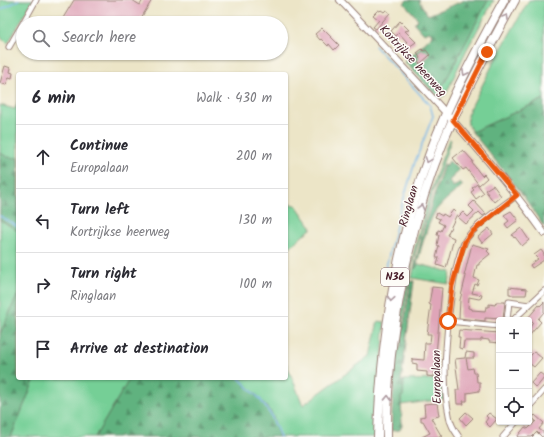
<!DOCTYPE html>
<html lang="en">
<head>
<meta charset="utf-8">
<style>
  :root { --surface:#fff; --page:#f7f7f7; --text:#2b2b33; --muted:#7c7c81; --line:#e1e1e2 }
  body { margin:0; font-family:Kalam,sans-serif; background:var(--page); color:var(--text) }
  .controls { position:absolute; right:12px; bottom:12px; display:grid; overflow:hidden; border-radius:4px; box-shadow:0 1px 3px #0004 }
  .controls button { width:36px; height:36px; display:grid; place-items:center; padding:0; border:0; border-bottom:1px solid var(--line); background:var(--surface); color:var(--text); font:20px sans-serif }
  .stop { position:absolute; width:12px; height:12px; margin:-9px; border:3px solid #ea580c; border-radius:50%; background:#fff }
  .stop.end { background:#ea580c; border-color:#fff; box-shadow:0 1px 4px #0008 }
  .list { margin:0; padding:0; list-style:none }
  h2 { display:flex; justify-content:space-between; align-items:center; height:52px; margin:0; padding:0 16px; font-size:17px }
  h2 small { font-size:13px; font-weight:400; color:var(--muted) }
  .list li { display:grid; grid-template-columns:26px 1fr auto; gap:12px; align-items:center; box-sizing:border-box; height:64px; padding:0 16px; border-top:1px solid var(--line) }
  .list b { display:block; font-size:15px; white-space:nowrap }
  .list p { margin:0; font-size:13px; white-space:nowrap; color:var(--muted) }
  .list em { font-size:13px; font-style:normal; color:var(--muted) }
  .icon { flex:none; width:22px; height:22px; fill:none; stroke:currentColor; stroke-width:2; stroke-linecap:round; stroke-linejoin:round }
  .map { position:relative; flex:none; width:544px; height:437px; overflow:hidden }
  .search { position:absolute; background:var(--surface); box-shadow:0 1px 3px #0004; left:16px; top:16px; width:272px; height:44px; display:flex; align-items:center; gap:10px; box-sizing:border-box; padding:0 14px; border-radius:22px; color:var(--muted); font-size:15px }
  .panel { position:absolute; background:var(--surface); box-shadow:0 1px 3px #0004; left:16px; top:72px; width:272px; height:308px; border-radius:4px }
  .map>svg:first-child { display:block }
  .green { fill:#75cf96; stroke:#607760 }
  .forest { fill:url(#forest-firs); stroke:#556855 }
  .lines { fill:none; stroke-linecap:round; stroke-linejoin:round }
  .stream { stroke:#74b6e9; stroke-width:1.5 }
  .building { fill:#dfa5b8 }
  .minor-casing { stroke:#9b8279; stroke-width:7 }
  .tertiary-casing { stroke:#9b8279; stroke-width:8 }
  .primary-casing { stroke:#9b8279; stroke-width:10 }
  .minor { stroke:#fff; stroke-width:5 }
  .tertiary { stroke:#fff; stroke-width:6 }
  .primary { stroke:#fff; stroke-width:8 }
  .oneway { stroke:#ae9aa0 }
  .route { stroke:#ea580c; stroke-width:5 }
  .labels { text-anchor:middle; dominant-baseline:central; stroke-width:3; stroke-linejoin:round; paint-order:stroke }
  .shield { fill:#fdfcf7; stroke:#806168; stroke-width:1 }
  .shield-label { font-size:11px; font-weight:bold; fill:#4a1f2b }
  .street-label { font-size:12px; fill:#4a1f2b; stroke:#fdfcf7 }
</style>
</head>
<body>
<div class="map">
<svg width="544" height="437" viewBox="0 0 544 437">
  <defs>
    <pattern id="forest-firs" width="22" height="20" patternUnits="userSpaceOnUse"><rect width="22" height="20" fill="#60b27f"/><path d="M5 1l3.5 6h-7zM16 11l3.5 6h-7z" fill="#519068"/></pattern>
  </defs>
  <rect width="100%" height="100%" fill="#fdfcf7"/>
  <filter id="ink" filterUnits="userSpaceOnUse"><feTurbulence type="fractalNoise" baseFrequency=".025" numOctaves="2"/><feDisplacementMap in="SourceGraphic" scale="8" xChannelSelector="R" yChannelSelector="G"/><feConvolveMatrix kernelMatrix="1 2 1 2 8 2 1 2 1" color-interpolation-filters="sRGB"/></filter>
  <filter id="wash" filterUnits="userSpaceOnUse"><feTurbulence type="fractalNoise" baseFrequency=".012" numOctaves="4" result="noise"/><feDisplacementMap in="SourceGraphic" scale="16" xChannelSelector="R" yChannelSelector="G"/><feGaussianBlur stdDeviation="0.9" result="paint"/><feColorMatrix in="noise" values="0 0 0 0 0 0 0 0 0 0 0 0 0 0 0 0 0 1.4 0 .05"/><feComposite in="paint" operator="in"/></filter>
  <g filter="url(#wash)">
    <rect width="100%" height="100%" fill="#ece5c7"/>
    <path class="green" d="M0 0H33L8 43H7L0 36Z
      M488 0H494L466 51 447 92 444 96C439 97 436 94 432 91L438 90 445 82Z
      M529 0H544V99L472 132 468 125 467 115 496 58Z
      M18 101V219L13 228 18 231V294L0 334V105L15 109Z
      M449 139 451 140 432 193 412 265 398 348H396C403 296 414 244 430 194 435 175 443 157 449 139Z
      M290 204 296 205 312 228 286 250V208Z
      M418 264 451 272 449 284 412 278 414 268H416Z
      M378 321 385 322 376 437H279L272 414 258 396 240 378H286V363L303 405 370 356Z
      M35 378H130L95 437H11Z
      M442 379 444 399 401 405V397L403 396 404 380Z"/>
    <path class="forest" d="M407 0H420L419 1 428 15 465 0H488L445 82C441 87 439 92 432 91L405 62 433 35 430 32 424 34 414 23 418 19 404 3Z
      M544 99V227L520 191 472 132Z
      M0 153 8 157 18 158V231L0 220Z
      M449 161 459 170 449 181 453 187 460 182 463 185C455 193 444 200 437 209 428 220 420 253 416 268H414L426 221 444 164 447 165Z
      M411 281H414L401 382 404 380 403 396 401 397 402 426 400 430 391 431 396 348H400Z
      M18 294V378H35L11 437H0V334Z
      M130 378H240L258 396 272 414 279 437H95Z"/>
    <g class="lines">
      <path class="stream" d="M0 10 19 0
        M375 46 430 105 433 116 415 162 399 214 386 267
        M0 216 18 227
        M239 378 260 399 271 415 280 437"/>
    </g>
    <g id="blocks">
      <path class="building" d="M74 0H132L140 5 143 0H152L138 23H60Z
        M378 10 380 11 381 10 384 12 386 10 390 13 376 29 373 27 379 20 373 15Z
        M400 21 409 30 405 31 416 42 406 49 402 45 407 42 399 33 396 36 391 31Z
        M322 28 339 45 334 50 329 44 328 46 321 39 320 40 315 34Z
        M422 49 424 51 426 50 430 55 420 64 417 61 420 58 417 53Z
        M5 66 11 68 10 72 13 73 12 78 9 77 6 85 0 83Z
        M463 150 473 161 472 163 482 176 484 174 487 178 479 185 466 168 463 170 453 158Z
        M477 184 484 193 476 199 471 192 474 190 472 188Z
        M493 185 501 196 494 202 485 190Z
        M474 201 486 214 483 216 479 212 466 224 458 217 463 212 468 217 474 211 469 206Z
        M453 210 457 214 447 235 454 238 446 268 437 265 439 258H436L439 246 437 245 439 235H437L438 230 441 231 444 225 438 222 440 219 435 217 437 213 442 216 443 214 448 217Z
        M511 211 518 220 508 228 505 224 509 221 504 215Z
        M489 228 493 234 482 243 478 237Z
        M521 228 529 240 522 246 515 237 514 238 512 235Z
        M472 244 489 249 487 251 490 254 479 263V265H477L474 278 479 280 477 285 475 284 472 293 482 295 481 298 479 299 469 297 468 308 472 309V310L485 311 486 307H489V304L495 305 496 302H505L503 319 485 318V321L459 318 460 300 466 276H464Z
        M541 250 544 254V260L532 268 530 265 538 259 534 255Z
        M432 287 442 288 434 377 427 376V372L417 371V364L412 363V359L424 360 425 343H430L431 334H427L431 305 429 304Z
        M509 287 527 289 526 295H511V294H509Z
        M544 302V312L538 319 541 322 529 336V328L533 323 528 318 539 305 540 306Z
        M459 330 499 333V343L489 342V340L481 339V341H464L463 349 459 348 460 337H458Z
        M466 352 474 353V358H466L468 369 473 368 474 373H476L477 382H480V388L479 389V391L467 393V401H463L464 404H457L456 390H459L455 359 465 358Z
        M534 352 542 358 534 367 529 363V357Z
        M540 373 544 376V378L536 388 531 383Z
        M437 403 439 416 431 418 442 437H422L430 433 423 421H421V417L425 416 424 404Z
        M466 412 473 418 466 425 460 418Z
        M489 413 497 419 490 427 485 422 488 418 486 416Z
        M535 415 544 423 539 429 544 433V437H542L537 432 532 437H517L525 427 528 429 536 421 532 418Z"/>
    </g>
  </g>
  <g filter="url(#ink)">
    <use href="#blocks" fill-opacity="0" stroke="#9b8279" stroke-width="1"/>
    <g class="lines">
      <defs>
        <path id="minor" d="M23 23 36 0
          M9 47 23 23
          M507 320 509 302 529 305
          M513 320 544 291
          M448 321 499 326
          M529 407 544 390
          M459 437C454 430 450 424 449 415 442 381 446 347 449 313 452 290 455 262 465 241 472 227 503 206 517 195
          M503 437 516 422"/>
        <path id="tertiary" d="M340 0C411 75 484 149 544 233"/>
        <path id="primary" d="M378 437C381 320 404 200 455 94 470 62 487 31 504 0
          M387 437C386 338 408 226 446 135 466 89 491 44 515 0"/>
      </defs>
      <use href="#minor" class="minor-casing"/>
      <use href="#tertiary" class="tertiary-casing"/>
      <use href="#primary" class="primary-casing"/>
      <use href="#minor" class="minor"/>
      <use href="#tertiary" class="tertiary"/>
      <use href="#primary" class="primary"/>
    </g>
    <defs><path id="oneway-chevron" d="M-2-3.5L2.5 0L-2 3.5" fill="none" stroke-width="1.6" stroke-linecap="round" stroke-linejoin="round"/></defs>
    <g class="oneway">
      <use href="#oneway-chevron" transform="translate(506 17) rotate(-61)"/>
      <use href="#oneway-chevron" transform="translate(465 73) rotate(117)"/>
      <use href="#oneway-chevron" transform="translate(428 160) rotate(110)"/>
      <use href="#oneway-chevron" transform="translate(421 207) rotate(-75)"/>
      <use href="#oneway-chevron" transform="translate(391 299) rotate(99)"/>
      <use href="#oneway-chevron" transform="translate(388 398) rotate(-88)"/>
    </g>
  </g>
  <g class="lines" filter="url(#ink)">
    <path class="route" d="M448 321 452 286 465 241 472 232 517 195 453 120 487 52"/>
  </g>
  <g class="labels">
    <rect class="shield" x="381" y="268" width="28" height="18" rx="3"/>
    <g class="shield-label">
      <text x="395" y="277">N36</text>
    </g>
    <g class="street-label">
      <text transform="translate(413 61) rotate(47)">Kortrijkse heerweg</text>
      <text transform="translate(409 206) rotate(-74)">Ringlaan</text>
      <text transform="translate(437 377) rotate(-91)">Europalaan</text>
    </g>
  </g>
</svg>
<div class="controls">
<button>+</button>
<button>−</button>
<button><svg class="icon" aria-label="locate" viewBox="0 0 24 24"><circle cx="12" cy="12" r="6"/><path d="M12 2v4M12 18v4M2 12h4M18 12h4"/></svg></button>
</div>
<div class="stop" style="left:448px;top:321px"></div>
<div class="stop end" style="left:487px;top:52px"></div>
<div class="search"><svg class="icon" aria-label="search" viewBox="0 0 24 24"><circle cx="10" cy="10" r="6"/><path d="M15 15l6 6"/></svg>Search here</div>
<section class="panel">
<h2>6 min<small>Walk · 430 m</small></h2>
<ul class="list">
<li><svg class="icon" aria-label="ahead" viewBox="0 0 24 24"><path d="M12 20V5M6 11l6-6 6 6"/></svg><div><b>Continue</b><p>Europalaan</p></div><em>200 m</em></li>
<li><svg class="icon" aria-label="left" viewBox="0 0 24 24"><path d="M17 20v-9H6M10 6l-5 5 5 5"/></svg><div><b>Turn left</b><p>Kortrijkse heerweg</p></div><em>130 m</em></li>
<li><svg class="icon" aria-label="right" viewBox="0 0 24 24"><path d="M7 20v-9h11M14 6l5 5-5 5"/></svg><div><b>Turn right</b><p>Ringlaan</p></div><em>100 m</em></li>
<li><svg class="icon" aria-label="arrive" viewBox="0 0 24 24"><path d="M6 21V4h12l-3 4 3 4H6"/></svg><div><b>Arrive at destination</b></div></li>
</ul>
</section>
</div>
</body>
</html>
